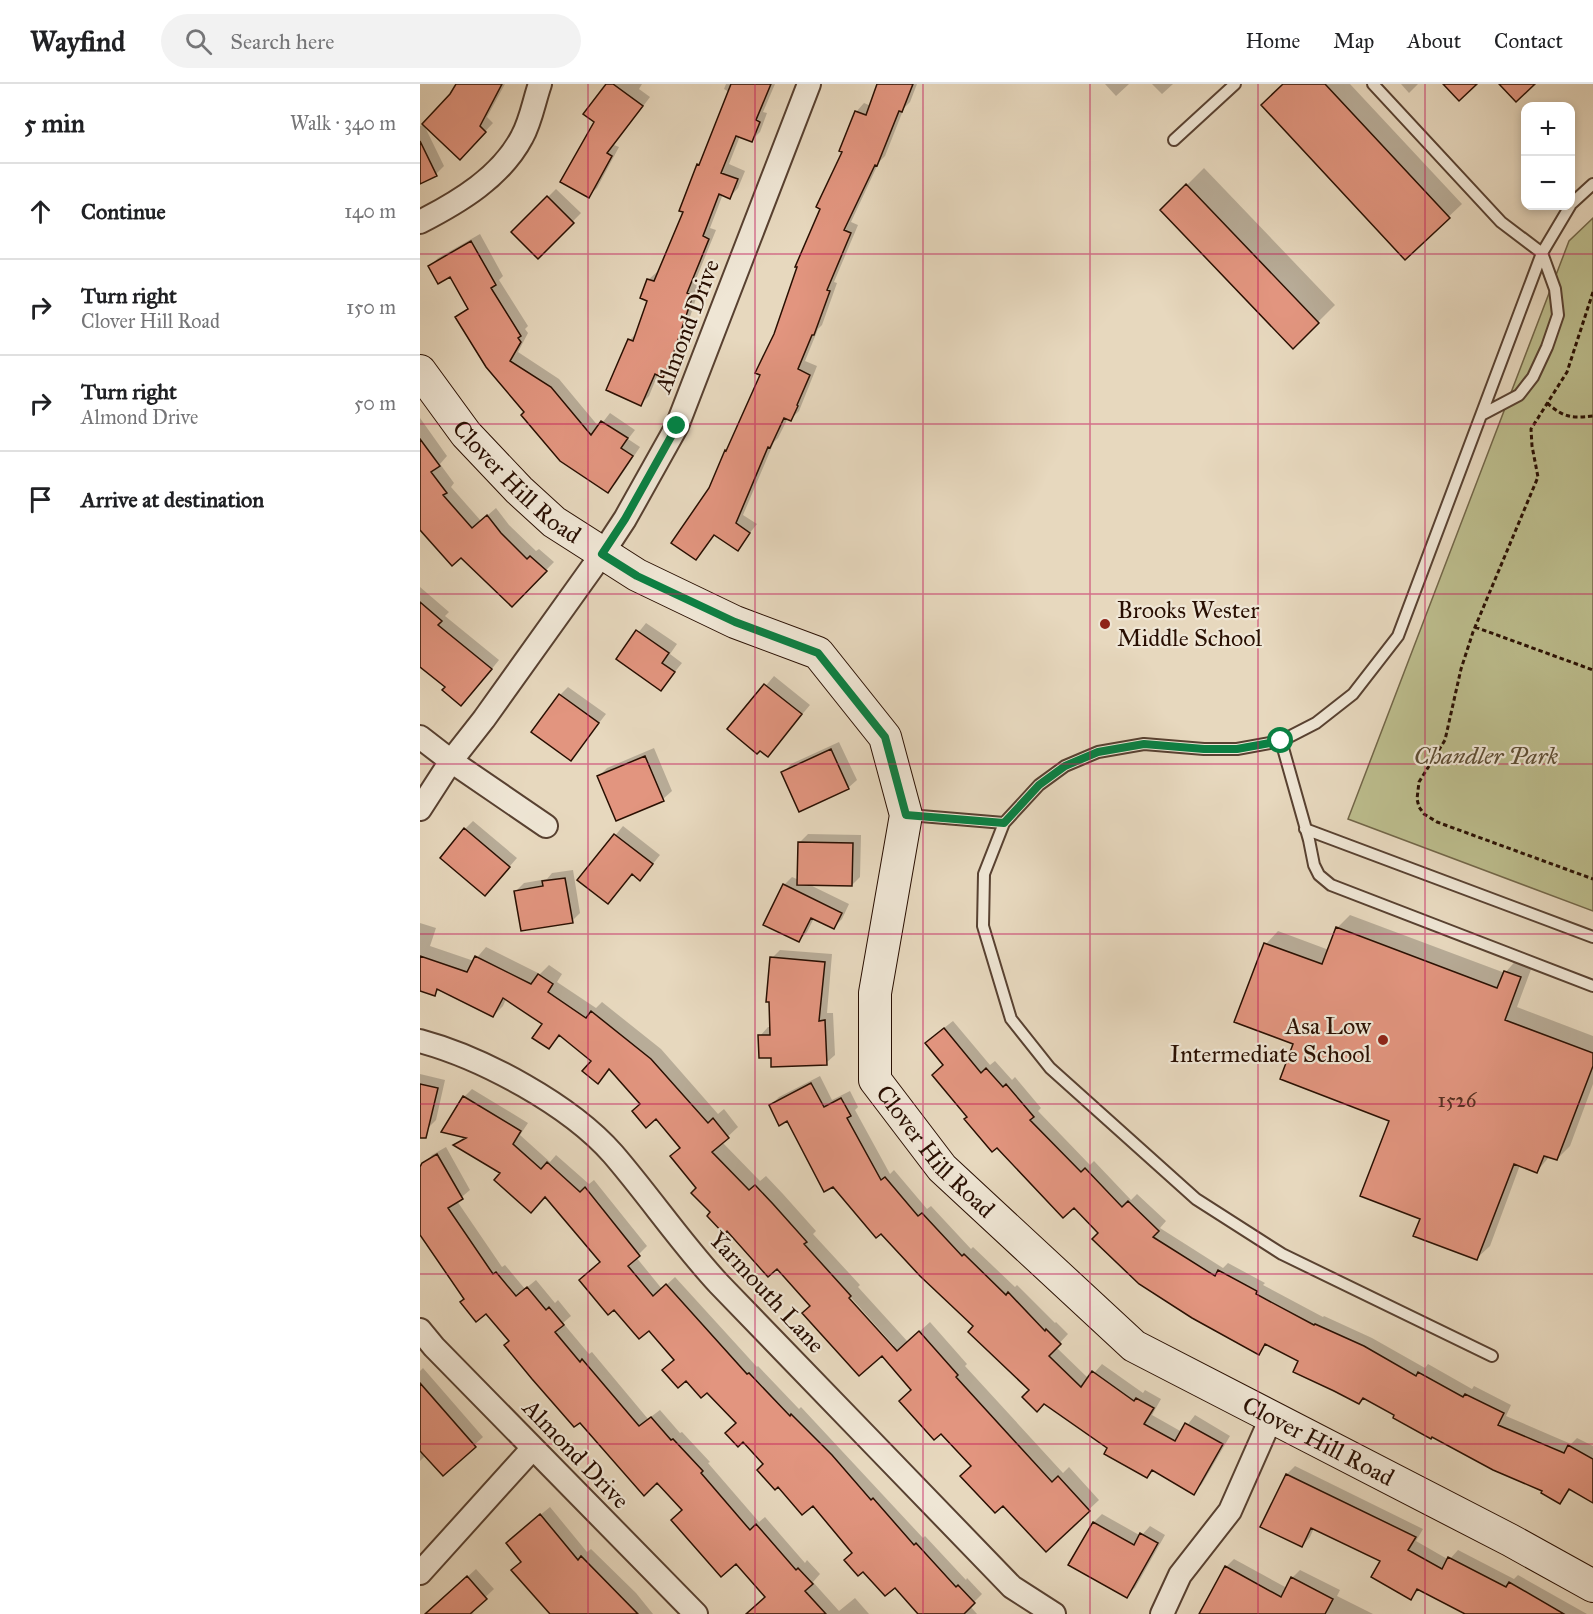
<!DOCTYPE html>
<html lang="en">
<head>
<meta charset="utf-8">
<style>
  :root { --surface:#fff; --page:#f2f2f2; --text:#202124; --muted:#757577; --line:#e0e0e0 }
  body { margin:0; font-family:"IM FELL Great Primer",serif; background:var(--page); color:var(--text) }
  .controls { position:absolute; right:18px; top:18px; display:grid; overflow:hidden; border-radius:12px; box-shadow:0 3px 9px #0003 }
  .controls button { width:54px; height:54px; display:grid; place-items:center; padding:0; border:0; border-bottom:2px solid var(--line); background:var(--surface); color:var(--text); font:30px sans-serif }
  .stop { position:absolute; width:18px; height:18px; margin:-14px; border:4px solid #0b8043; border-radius:50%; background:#fff }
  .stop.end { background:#0b8043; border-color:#fff; box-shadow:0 2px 6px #0008 }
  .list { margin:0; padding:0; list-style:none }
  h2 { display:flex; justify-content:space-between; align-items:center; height:78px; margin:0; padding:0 24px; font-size:26px }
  h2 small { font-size:20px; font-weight:400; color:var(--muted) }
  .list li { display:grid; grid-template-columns:39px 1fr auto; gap:18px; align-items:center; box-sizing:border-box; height:96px; padding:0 24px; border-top:2px solid var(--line) }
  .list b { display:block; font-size:22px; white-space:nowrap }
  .list p { margin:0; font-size:20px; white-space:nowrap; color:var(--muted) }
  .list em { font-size:20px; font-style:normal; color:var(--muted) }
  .icon { flex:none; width:33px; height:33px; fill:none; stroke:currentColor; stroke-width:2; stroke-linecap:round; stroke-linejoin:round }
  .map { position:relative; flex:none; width:1173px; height:1530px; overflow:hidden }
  header { display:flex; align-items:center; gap:36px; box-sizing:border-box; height:84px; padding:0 30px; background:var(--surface); border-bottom:2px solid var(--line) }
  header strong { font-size:28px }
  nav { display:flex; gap:33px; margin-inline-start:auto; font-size:21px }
  .search { width:420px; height:54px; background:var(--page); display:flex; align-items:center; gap:15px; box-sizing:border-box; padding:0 21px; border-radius:33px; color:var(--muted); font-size:22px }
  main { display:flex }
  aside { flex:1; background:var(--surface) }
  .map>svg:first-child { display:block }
  .green { fill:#bcbd8d; stroke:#726648; stroke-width:1.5 }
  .shadow { fill:#0003; fill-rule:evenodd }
  .building { fill:#e2957f; stroke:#290f02; stroke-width:1.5 }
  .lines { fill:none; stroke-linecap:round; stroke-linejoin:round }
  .lane-casing { stroke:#584131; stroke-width:14 }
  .street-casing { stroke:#584131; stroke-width:26 }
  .secondary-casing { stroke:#290f02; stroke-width:34 }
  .path { stroke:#290f02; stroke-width:3; stroke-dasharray:4.5 3; stroke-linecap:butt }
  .lane { stroke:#efe6d5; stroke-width:10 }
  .street { stroke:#efe6d5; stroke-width:22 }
  .secondary { stroke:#efe6d5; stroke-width:32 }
  .route { stroke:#0b8043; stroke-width:8 }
  .grid { fill:none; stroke:#c2185b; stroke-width:1.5; stroke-opacity:0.55 }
  .poi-dot { fill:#8f2418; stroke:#efe6d5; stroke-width:2 }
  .labels { text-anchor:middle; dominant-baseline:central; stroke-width:4.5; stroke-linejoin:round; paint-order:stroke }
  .number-label { font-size:21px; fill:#573021 }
  .street-label { font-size:24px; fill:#290f02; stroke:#efe6d5 }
  .poi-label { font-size:24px; fill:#290f02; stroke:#efe6d5; text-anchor:start }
  .park-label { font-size:24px; font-style:italic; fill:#5c4c33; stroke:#efe6d5 }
</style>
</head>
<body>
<header>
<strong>Wayfind</strong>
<div class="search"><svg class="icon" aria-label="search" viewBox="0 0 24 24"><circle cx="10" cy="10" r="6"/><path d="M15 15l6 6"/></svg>Search here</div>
<nav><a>Home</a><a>Map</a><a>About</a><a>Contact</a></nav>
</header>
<main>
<aside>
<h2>5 min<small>Walk · 340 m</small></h2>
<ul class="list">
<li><svg class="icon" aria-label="ahead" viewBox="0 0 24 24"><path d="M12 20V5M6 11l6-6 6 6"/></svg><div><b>Continue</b></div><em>140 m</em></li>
<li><svg class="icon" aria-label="right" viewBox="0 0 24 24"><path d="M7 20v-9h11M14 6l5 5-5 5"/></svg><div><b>Turn right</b><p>Clover Hill Road</p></div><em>150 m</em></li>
<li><svg class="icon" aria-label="right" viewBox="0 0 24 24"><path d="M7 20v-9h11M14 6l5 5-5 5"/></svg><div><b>Turn right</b><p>Almond Drive</p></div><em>50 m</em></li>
<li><svg class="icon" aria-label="arrive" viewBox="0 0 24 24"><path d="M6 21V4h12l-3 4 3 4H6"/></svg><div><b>Arrive at destination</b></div></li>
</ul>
</aside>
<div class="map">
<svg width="1173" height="1530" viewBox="0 0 1173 1530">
  <rect width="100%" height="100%" fill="#e7d8be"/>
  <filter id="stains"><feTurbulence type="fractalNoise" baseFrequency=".00333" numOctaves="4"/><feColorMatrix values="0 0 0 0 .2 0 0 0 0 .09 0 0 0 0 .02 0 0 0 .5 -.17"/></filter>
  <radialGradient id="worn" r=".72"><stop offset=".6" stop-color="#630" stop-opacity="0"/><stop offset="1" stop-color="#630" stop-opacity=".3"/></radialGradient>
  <path class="green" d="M1173 134V827L928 735 1149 157Z"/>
  <path class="shadow" d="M37 0H85L67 33 73 39 48 66 4 41 24 82 16 90 0 98V42L5 40 31 11Z
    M188 0H222L219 5 230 13 194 61 199 63 177 104 168 112 176 37Z
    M306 0H355L343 28 347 29 340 48 332 56 320 52 309 80 325 87 318 104 310 113 303 110 290 144 296 146 274 200 280 202 260 264 251 284 242 292 238 290 229 312 221 320 188 305 210 256 218 247 229 216 228 196 237 188H239L265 127 278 81 283 76 309 8 304 5Z
    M459 0H497L490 18 484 24 465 72 459 78 431 138 438 141 414 198 417 199 402 241 398 245 385 277 397 282 379 327 371 335 368 334 358 354 354 358 323 431 337 440 317 465 295 450 276 474 290 405 342 291 355 251 424 68 436 28 444 19 451 22Z
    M685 0H709L696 12Z
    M732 0H753L742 10Z
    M864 0H930L1042 120 985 174Z
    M981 0H998L989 9Z
    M784 84 915 221 873 263 742 126Z
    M136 105 161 129 118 173 93 148Z
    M60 150 83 192 79 196 108 242 105 245 108 249 98 268 139 295 179 343 190 329 215 346 208 355 220 363 196 399 188 407 106 328 37 233 49 223 31 191 10 182 18 174Z
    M0 334 27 372 20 380 34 399 31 403 61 437 76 424 89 441 116 467 119 465 134 478 92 521 0 433Z
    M0 503 29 528 25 532 79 576 50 612 27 602 0 581Z
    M226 539 257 560 250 570 262 579 241 605 198 574Z
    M354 592 390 621 348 671 309 645Z
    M148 603 186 630 151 675 140 611Z
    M419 658 437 696 428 704 363 689 371 680Z
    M234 664 252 707 243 715 197 735 179 692 187 684Z
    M53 737 97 774 73 801 45 745Z
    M203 742 240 771 228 786 220 795 213 789 159 796Z
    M388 750 441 751 440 793 432 801 388 800 429 820 422 835 414 843 394 834 387 848 379 857 364 801 372 793 379 796V759Z
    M153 786 160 829 152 837 96 807 104 799 127 795 132 789Z
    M930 831 1085 889 1098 874 1113 880 1097 923 1173 952V1000L1150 1062 1137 1075 1130 1072 1117 1087 1100 1081 1070 1162 1057 1174 1002 1134 971 1036 875 959 846 860 858 847 909 866 917 844Z
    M0 839 16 844 10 862 54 877 66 863 120 890 129 881 142 890 137 898 176 924 182 918 241 965 298 1030 304 1025 318 1043 302 1058 340 1097 346 1092 363 1110 396 1147 393 1150 440 1201 438 1203 488 1258 510 1238 547 1280 545 1282 643 1389 649 1383 679 1416 626 1466 552 1382 493 1305 462 1270 392 1221 357 1183 292 1128 278 1104 261 1063 191 984 178 998 173 977 141 951 129 963 124 939 86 915 83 922 73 932 20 905 14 910 0 905ZM425 1207 474 1262 472 1264 423 1209Z
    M360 866 412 870 407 929H413L415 971 406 979 352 972 340 952 348 943H351L352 874Z
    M533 937 570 981 575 977 592 996 595 993 621 1024 618 1027 670 1081 674 1077 711 1116 717 1110 746 1137 740 1144 803 1184 808 1179 845 1199 843 1201 903 1233 904 1232 952 1254 1005 1284 1008 1280 1052 1305 1054 1302 1091 1321 1086 1332 1151 1360 1157 1354 1173 1362V1417L1151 1405 1140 1418 1124 1406 944 1313 939 1319 880 1276 847 1259 838 1269 680 1149 654 1121 549 1033 524 980 515 951Z
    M0 990 25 996 16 1036 8 1044 0 1042Z
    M400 992 412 1016 430 1007 438 1023 435 1026 470 1090 474 1086 507 1125 511 1122 551 1165 553 1163 595 1203 597 1201 635 1239 636 1238 648 1250 636 1263 669 1295 682 1280 723 1309 725 1306 741 1315 732 1331 762 1348 775 1331 810 1352 782 1400 774 1409 734 1386 727 1392 611 1306 368 1035 350 1022 359 1013Z
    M52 1005 108 1039 100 1051 130 1078 136 1071 169 1100 174 1096 227 1162 216 1173 242 1205 255 1193 337 1283 338 1282 379 1325 381 1323 503 1454 505 1452 546 1496 547 1494 562 1510 550 1522 557 1530H500L475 1502 434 1468 393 1420 345 1380 318 1339 255 1275 182 1177 126 1111 36 1061 45 1052 44 1013Z
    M26 1063 50 1106 37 1117 82 1183 85 1181 105 1205 116 1196 135 1219 138 1216 151 1232 143 1239 169 1270 172 1268 228 1335 240 1326 260 1349 262 1348 290 1378 288 1379 339 1438 345 1433 385 1479 387 1476 400 1490 393 1498 419 1527 435 1514 449 1530H342L347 1513 316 1478 237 1397 90 1257 67 1227 46 1214 0 1138V1086L12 1071Z
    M3 1284 63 1353 23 1390 6 1371 0 1377V1287Z
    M875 1382 1003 1445 996 1457 1029 1476 1038 1466 1094 1495 1098 1491 1167 1530H1055L1000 1505 991 1514 962 1476 894 1444 890 1453 882 1462 842 1442 867 1390Z
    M130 1423 167 1468 171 1465 216 1509 233 1530H132L102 1477 96 1451Z
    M682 1430 721 1452 730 1442 745 1451 715 1504 706 1512 650 1481 674 1438Z
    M814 1475 867 1504 872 1494 880 1486 920 1506 917 1512 953 1530H780L806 1483Z
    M56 1485 74 1505 51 1527 54 1530H7Z"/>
  <path class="building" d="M36 0H82L60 42 66 48 40 76 2 40 30 10Z
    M186 0H193L223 22 187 69 192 72 169 114 140 98 174 38 163 30Z
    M311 0H351L336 36 340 38 332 58 316 52 301 89 318 95 310 115 299 110 283 152 289 155 267 209 273 211 252 274 243 294 235 290 221 322 186 306 208 255 213 257 227 217 220 214 227 195 234 197 263 128 259 127 277 80 279 81Z
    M457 0H493L482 28 479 27 457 82 455 81 424 146 431 149 407 206 410 207 394 251H392L378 285 390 291 377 321 378 322 371 337 364 334 350 364 348 363 316 439 330 449 318 467 294 451 276 476 251 459 289 404 305 366 306 367 340 291 335 289 354 250 377 183H375L400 125 396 123 422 68 419 67 435 27 446 31Z
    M863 0H905L1030 134 985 176 841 21Z
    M1023 0H1057L1039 17Z
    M1079 0H1115L1096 18Z
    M0 57 17 92 0 100Z
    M766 100 899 239 873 265 740 126Z
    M127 112 154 139 118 175 91 148Z
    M51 157 76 201 71 204 101 252 98 254 101 258 90 277 131 303 171 351 181 337 208 354 201 364 213 372 188 409 140 377 101 331 104 328 66 283 35 233 48 225 30 193 18 200 8 182Z
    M0 355 20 382 11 388 27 409 23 411 52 444 67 431 81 449 107 475 110 472 127 487 92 523 41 474 32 482 0 446Z
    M0 518 22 537 18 541 72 585 41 622 22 606 25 603 0 583Z
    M216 546 249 569 242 579 255 588 241 607 196 575Z
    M344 600 382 630 348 673 340 667 337 670 307 645Z
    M139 610 179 639 151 677 111 648Z
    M411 665 429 705 379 728 361 688Z
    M225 672 244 717 196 737 177 692Z
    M44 744 90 783 65 812 20 774Z
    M194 750 233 780 220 797 212 790 188 820 157 796Z
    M378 758 433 759 432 802 377 801Z
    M145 794 153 839 101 847 94 807 123 802 122 797Z
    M363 800 422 829 414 845 391 834 379 858 343 841Z
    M916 843 1077 904 1084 887 1101 893 1085 936 1173 969V982L1137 1076 1124 1072 1117 1089 1094 1080 1057 1176 993 1152 1000 1135 940 1112 969 1037 860 995 873 960 814 938 844 859 902 880Z
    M0 872 47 888 55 872 111 900 118 890 133 900 128 908 166 934 171 927 231 975 288 1039 293 1034 309 1054 292 1068 329 1106 335 1101 353 1120 387 1158 384 1160 431 1212 429 1214 477 1267 499 1247 538 1291 536 1293 632 1398 638 1392 670 1427 626 1468 583 1422 575 1429 540 1392 551 1382 521 1350 514 1356 479 1317 491 1306 462 1272 439 1292 382 1229 390 1222 357 1185 348 1193 307 1147 304 1150 287 1132 290 1128 271 1109 276 1104 250 1072 260 1064 236 1035 226 1044 212 1027 220 1020 189 985 178 1000 162 987 171 977 139 951 129 965 112 954 122 940 83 914 73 933 17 905 15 912 0 907Z
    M350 873 405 878 399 937 405 936 407 981 351 983V974H339L338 951H350L349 918H346Z
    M524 944 561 989 566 984 583 1003 586 1000 614 1033 610 1036 661 1088 665 1084 702 1123 708 1117 739 1147 733 1153 795 1192 798 1186 837 1207 836 1210 894 1241 895 1240 944 1262 996 1292 998 1288 1043 1313 1045 1310 1084 1329 1078 1341 1144 1369 1148 1361 1173 1375V1419L1149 1405 1140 1420 1121 1409 1122 1407 1073 1386 1012 1353 1011 1355 973 1334 974 1331 943 1314 939 1320 914 1307 873 1288 878 1277 845 1260 839 1271 772 1234 719 1200 672 1155 678 1149 654 1124 643 1134 577 1064 572 1068 544 1035 547 1033 512 991 523 981 505 959Z
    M391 999 404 1023 421 1014 431 1032 427 1034 461 1096 465 1093 498 1132 502 1129 542 1172 544 1170 586 1211 588 1208 625 1247 626 1245 641 1260 629 1272 661 1303 672 1287 714 1317 716 1314 734 1324 724 1340 755 1357 765 1339 803 1360 774 1411 732 1386 727 1394 684 1370 687 1364 624 1320 617 1328 602 1313 609 1306 548 1248 553 1242 500 1192 461 1150 456 1154 413 1103 404 1108 367 1037 359 1042 349 1021Z
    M0 1000 18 1004 6 1054H0Z
    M43 1012 101 1047 93 1060 121 1085 127 1078 160 1108 165 1103 220 1172 208 1182 233 1212 246 1200 327 1290 329 1289 370 1332 371 1330 412 1371 451 1416 453 1414 494 1461 496 1459 536 1503 538 1501 555 1519 544 1530H498L475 1504 465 1512 443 1488 438 1492 424 1476 432 1469 393 1422 382 1431 358 1403 355 1406 337 1386 343 1380 323 1358 318 1363 305 1349 316 1339 287 1309 281 1314 266 1297 258 1304 242 1286 254 1276 229 1247 219 1255 194 1226 188 1231 159 1196 180 1178 125 1113 111 1129 74 1096 80 1089 33 1061 46 1054 21 1048Z
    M17 1070 43 1115 28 1124 73 1190 76 1188 96 1212 107 1203 126 1226 129 1223 144 1241 135 1248 160 1278 162 1275 219 1342 231 1333 251 1356 253 1355 283 1387 281 1389 330 1446 336 1440 376 1486 378 1484 393 1500 385 1507 406 1530H326L345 1513 316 1480 301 1493 251 1436 262 1426 237 1399 224 1412 160 1339 154 1343 112 1295 84 1261 89 1257 66 1230 56 1238 40 1218 44 1215 0 1151V1083L2 1079Z
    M0 1299 56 1363 23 1392 0 1367Z
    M866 1390 996 1453 988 1466 1022 1485 1028 1473 1086 1503 1089 1498 1144 1530H1045L997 1505 991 1516 951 1493 960 1477 891 1444 882 1463 840 1443Z
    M120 1430 158 1476 161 1472 218 1530H130L91 1486 101 1478 86 1459Z
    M673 1438 714 1461 720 1449 738 1459 707 1514 648 1481Z
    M805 1482 861 1513 871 1493 913 1515 905 1530H779Z
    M47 1492 67 1515 50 1530H5Z"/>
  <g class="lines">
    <defs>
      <path id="lane" d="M953 0 1081 138 1122 169 1135 205 1138 231 1127 263 1113 293 1099 311 1063 330
        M754 56 815 0
        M1150 121 1173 100
        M861 657 889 756 894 781 899 791 911 801 1173 902
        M489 731 584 739
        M885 745 1173 853
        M1072 1272 862 1170 776 1115 630 984 591 935 563 842 564 790 584 739 619 701 645 682 678 668 724 660 784 665H817L861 657 896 639 933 610 978 552 1122 169 1150 122"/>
      <path id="street" d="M0 138C39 118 81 93 102 53 111 37 114 17 120 0
        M0 653 31 677 126 742
        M0 725 31 677 64 635 182 470 205 435 257 342 389 0
        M0 957C63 974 150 1021 193 1070 230 1113 261 1159 299 1200 397 1301 494 1402 592 1503L634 1530
        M0 1246 14 1263 276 1530
        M0 1489 113 1364
        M742 1530 760 1491 810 1427 852 1332"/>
      <g id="secondary">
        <path id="s1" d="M0 287 46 350 99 406 134 438 217 491 315 538 398 569 465 653 486 731 455 909V996L522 1084 714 1262 1090 1456 1173 1502"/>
      </g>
    </defs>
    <use href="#lane" class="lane-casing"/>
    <use href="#street" class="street-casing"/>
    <use href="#secondary" class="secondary-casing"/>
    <path class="path" d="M1173 208 1147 288 1111 345 1112 362 1118 393 1053 548 1041 585 1025 656 999 698 997 715 999 723 1004 730 1017 738 1173 795
      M1127 319C1145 334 1150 334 1173 332
      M1055 543 1173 586"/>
    <use href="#lane" class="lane"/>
    <use href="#street" class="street"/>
    <use href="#secondary" class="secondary"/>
  </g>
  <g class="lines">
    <path class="route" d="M257 342 205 435 182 470 217 492 315 538 398 569 465 653 486 731 584 739 619 701 645 682 678 668 724 660 784 665H817L861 657"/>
  </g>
  <path class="grid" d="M168 0V1530M335 0V1530M503 0V1530M670 0V1530M838 0V1530M1005 0V1530M0 170H1173M0 340H1173M0 510H1173M0 680H1173M0 850H1173M0 1020H1173M0 1190H1173M0 1360H1173"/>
  <g class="poi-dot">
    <circle cx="685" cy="540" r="6"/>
    <circle cx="963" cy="956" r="6"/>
  </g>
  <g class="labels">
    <g class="number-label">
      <text x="1037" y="1016">1526</text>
    </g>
    <g class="street-label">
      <text transform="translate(267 242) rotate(-69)">Almond Drive</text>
      <text stroke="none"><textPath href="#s1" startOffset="148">Clover Hill Road</textPath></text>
      <text stroke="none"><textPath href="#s1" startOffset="1048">Clover Hill Road</textPath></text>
      <text transform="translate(347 1208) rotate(47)">Yarmouth Lane</text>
      <text stroke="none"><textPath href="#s1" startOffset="1534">Clover Hill Road</textPath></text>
      <text transform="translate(156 1370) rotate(46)">Almond Drive</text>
    </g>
    <g class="poi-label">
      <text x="697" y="526">Brooks Wester<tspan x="697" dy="28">Middle School</tspan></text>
      <text x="951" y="942" text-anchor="end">Asa Low<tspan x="951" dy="28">Intermediate School</tspan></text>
    </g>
    <g class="park-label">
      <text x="1066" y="672">Chandler Park</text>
    </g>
  </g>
  <rect width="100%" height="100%" filter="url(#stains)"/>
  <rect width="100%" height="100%" fill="url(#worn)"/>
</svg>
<div class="controls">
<button>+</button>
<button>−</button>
</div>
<div class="stop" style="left:861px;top:657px"></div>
<div class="stop end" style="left:257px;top:342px"></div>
</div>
</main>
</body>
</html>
